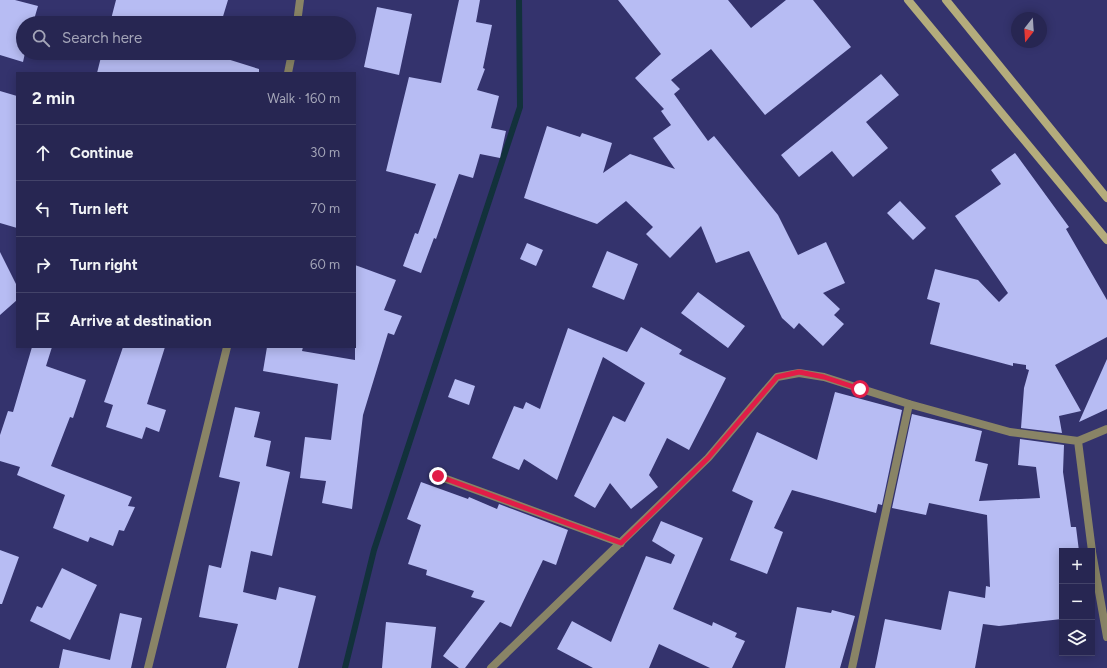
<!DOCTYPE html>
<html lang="en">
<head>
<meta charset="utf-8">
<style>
  :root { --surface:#272652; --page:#2f2e59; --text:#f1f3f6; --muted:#a4a5b8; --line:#434369 }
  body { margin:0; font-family:Figtree,sans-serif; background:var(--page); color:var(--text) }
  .controls { position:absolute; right:12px; bottom:12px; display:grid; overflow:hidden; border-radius:0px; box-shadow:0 2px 10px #0003 }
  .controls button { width:36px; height:36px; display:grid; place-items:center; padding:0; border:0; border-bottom:1px solid var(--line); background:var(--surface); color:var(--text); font:20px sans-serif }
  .compass { position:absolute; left:1011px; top:12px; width:36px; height:36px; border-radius:50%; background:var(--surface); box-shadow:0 2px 10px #0003; rotate:197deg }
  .stop { position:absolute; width:12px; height:12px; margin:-9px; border:3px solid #e11d48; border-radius:50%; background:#fff }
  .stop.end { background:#e11d48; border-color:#fff; box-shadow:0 1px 4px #0008 }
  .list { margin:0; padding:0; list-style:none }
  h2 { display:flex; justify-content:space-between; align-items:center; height:52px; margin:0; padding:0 16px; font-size:17px }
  h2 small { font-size:13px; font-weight:400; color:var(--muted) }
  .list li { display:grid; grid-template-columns:26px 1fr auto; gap:12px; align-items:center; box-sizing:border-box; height:56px; padding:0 16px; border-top:1px solid var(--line) }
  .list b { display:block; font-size:15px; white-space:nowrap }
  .list em { font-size:13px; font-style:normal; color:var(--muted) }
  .icon { flex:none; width:22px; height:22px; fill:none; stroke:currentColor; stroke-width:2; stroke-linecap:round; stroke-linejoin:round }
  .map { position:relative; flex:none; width:1107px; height:668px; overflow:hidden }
  .search { position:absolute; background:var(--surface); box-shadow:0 2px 10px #0003; left:16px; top:16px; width:340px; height:44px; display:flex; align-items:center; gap:10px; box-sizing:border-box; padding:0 14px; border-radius:22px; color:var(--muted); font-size:15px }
  .panel { position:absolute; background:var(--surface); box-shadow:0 2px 10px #0003; left:16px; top:72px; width:340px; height:276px; border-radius:0px }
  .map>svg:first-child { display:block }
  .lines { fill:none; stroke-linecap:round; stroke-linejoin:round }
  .stream { stroke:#12313b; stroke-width:6 }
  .building { fill:#b7bcf3 }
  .street { stroke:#898466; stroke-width:8 }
  .secondary { stroke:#b4ac7c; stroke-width:8 }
  .route { stroke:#e11d48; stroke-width:5 }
</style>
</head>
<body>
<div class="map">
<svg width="1107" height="668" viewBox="0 0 1107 668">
  <rect width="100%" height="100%" fill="#34336d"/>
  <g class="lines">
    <path class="stream" d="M345 668 374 550 520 107 519 0"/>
  </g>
  <path class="building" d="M0 0H15L38 6 33 23H23V53H25L23 62 0 55Z
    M116 0H228L221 23H110Z
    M459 0H480L476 22 492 25 483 68 485 69 477 90 499 96 491 128 506 131 500 158 480 154 473 178 459 174 436 239 434 238 421 273 403 266 415 233 418 234 436 184 386 171 409 77 441 83Z
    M618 0H728L751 28 786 0H813L851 47 765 115 711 49 671 80 680 89 674 94 708 141 714 136 778 215 798 255 826 242 845 283 823 293 840 309 834 315 844 324 823 346 799 323 794 329 782 318 749 251 716 263 701 226 670 258 646 234 653 227 626 201 597 224 524 198 547 126 580 137 582 133 612 143 603 173 630 154 675 169 653 138 671 125 661 111 664 109 635 78 661 54Z
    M377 7 412 14 399 75 364 67Z
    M102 53H208L259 69V73H97Z
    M881 74 899 95 866 122 888 148 853 177 832 151 799 177 781 155Z
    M0 91 17 96V228L0 223Z
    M1015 153 1069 227 1066 229 1107 300V337L1055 365 1081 411 1059 416 1062 433 1021 428 1024 388 1029 370 1026 369V365L1013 363V366L930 344 940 303 927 299 935 269 978 280 999 302 1008 293 955 216 1001 184 991 170Z
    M900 201 926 228 913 240 887 213Z
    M527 243 543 250 536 266 520 259Z
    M607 251 638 264 624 300 592 287Z
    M0 252 17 286V300L0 315Z
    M355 265 396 280 384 310 402 316 394 335 388 333 363 415 352 509 322 503 326 481 300 478 305 437 331 440 338 384 263 371 267 347H303L302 351 355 360Z
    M698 292 745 326 728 348 681 313Z
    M641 327 682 350 679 354 726 378 689 450 667 438 649 475 658 487 631 509 610 483 595 508 574 496 613 416 625 422 645 383 603 357 557 480 524 459 519 470 492 458 514 406 523 409 526 402 540 409 568 328 627 352Z
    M32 347H52L46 366 86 380 73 418 70 417 51 466 132 497 128 506 135 507 124 531 119 530 113 546 90 537 88 542 53 528 65 495 17 475 20 467 0 461V435L8 411 13 412Z
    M123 347H165L147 404 166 410 159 432 146 427 142 439 106 427 113 405 104 402Z
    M1107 359V409L1079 422Z
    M455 379 475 386 469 405 448 397Z
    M835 392 902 410 882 505 878 504 876 513 792 490 774 528 783 532 767 574 730 560 753 501 732 491 757 432 817 460Z
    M235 407 260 412 254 437 271 441 266 466 290 472 272 556 251 551 243 592 276 600 279 587 316 596 298 668H226L238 624 199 617 209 565 221 568 240 482 219 477Z
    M912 414 982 431 975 461 988 464 979 501 1040 498 1036 467 1018 465 1020 439 1064 445 1063 472 1071 527H1076L1079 551H1062V619L999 626 983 624 975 668H875L885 619 941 630 949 591 985 598 986 586 990 587 987 515 929 503 926 515 892 508Z
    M421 482 468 499 469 497 497 509 499 504 568 530 556 565 543 560 511 627 500 622 465 668H459L443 656 485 601 471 597 474 591 426 575 427 570 408 564 421 525 407 519Z
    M661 521 703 538 673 609 712 626 713 622 737 633 735 637 745 641 732 668H710L659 644 649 668H593L557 649 572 621 611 642 646 556 671 564 675 555 652 541Z
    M0 550 19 557 2 604H0Z
    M62 568 97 585 70 640 30 621 37 606 42 608Z
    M797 607 831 613 832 610 855 616 840 668H785Z
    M120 613 142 618 131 668H59L63 649 110 660Z
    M386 622 436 627 431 668H382Z"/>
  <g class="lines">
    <path class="street" d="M297 23 300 0
      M288 73 292 53
      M1078 441 1092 551
      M438 476 621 543
      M1092 552 1107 637
      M148 668 227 347
      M491 668 708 458 777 377 799 373 824 377 909 404 1010 432 1078 441 1107 429
      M852 668 909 404"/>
    <path class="secondary" d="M908 0 1107 240
      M946 0 1107 198"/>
  </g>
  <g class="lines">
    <path class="route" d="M438 476 621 543 708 458 777 377 799 372 824 377 860 389"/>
  </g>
</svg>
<div class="controls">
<button>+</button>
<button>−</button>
<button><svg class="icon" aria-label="layers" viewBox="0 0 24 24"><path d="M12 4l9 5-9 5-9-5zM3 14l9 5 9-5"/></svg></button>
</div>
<svg class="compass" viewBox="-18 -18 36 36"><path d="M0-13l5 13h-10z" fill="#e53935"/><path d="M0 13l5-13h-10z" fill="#a4a5b8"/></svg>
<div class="stop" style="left:860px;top:389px"></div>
<div class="stop end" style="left:438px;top:476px"></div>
<div class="search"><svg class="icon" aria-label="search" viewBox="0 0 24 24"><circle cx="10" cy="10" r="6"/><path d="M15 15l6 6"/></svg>Search here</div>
<section class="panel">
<h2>2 min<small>Walk · 160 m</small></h2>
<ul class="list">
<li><svg class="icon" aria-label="ahead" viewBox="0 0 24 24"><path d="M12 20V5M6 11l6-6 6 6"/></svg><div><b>Continue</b></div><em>30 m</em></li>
<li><svg class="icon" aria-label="left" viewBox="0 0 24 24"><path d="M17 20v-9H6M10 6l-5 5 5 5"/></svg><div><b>Turn left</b></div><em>70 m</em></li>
<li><svg class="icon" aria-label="right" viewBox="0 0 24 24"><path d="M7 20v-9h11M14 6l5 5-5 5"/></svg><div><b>Turn right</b></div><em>60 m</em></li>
<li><svg class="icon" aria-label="arrive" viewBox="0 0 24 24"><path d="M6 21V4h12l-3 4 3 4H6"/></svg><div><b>Arrive at destination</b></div></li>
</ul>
</section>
</div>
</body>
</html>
